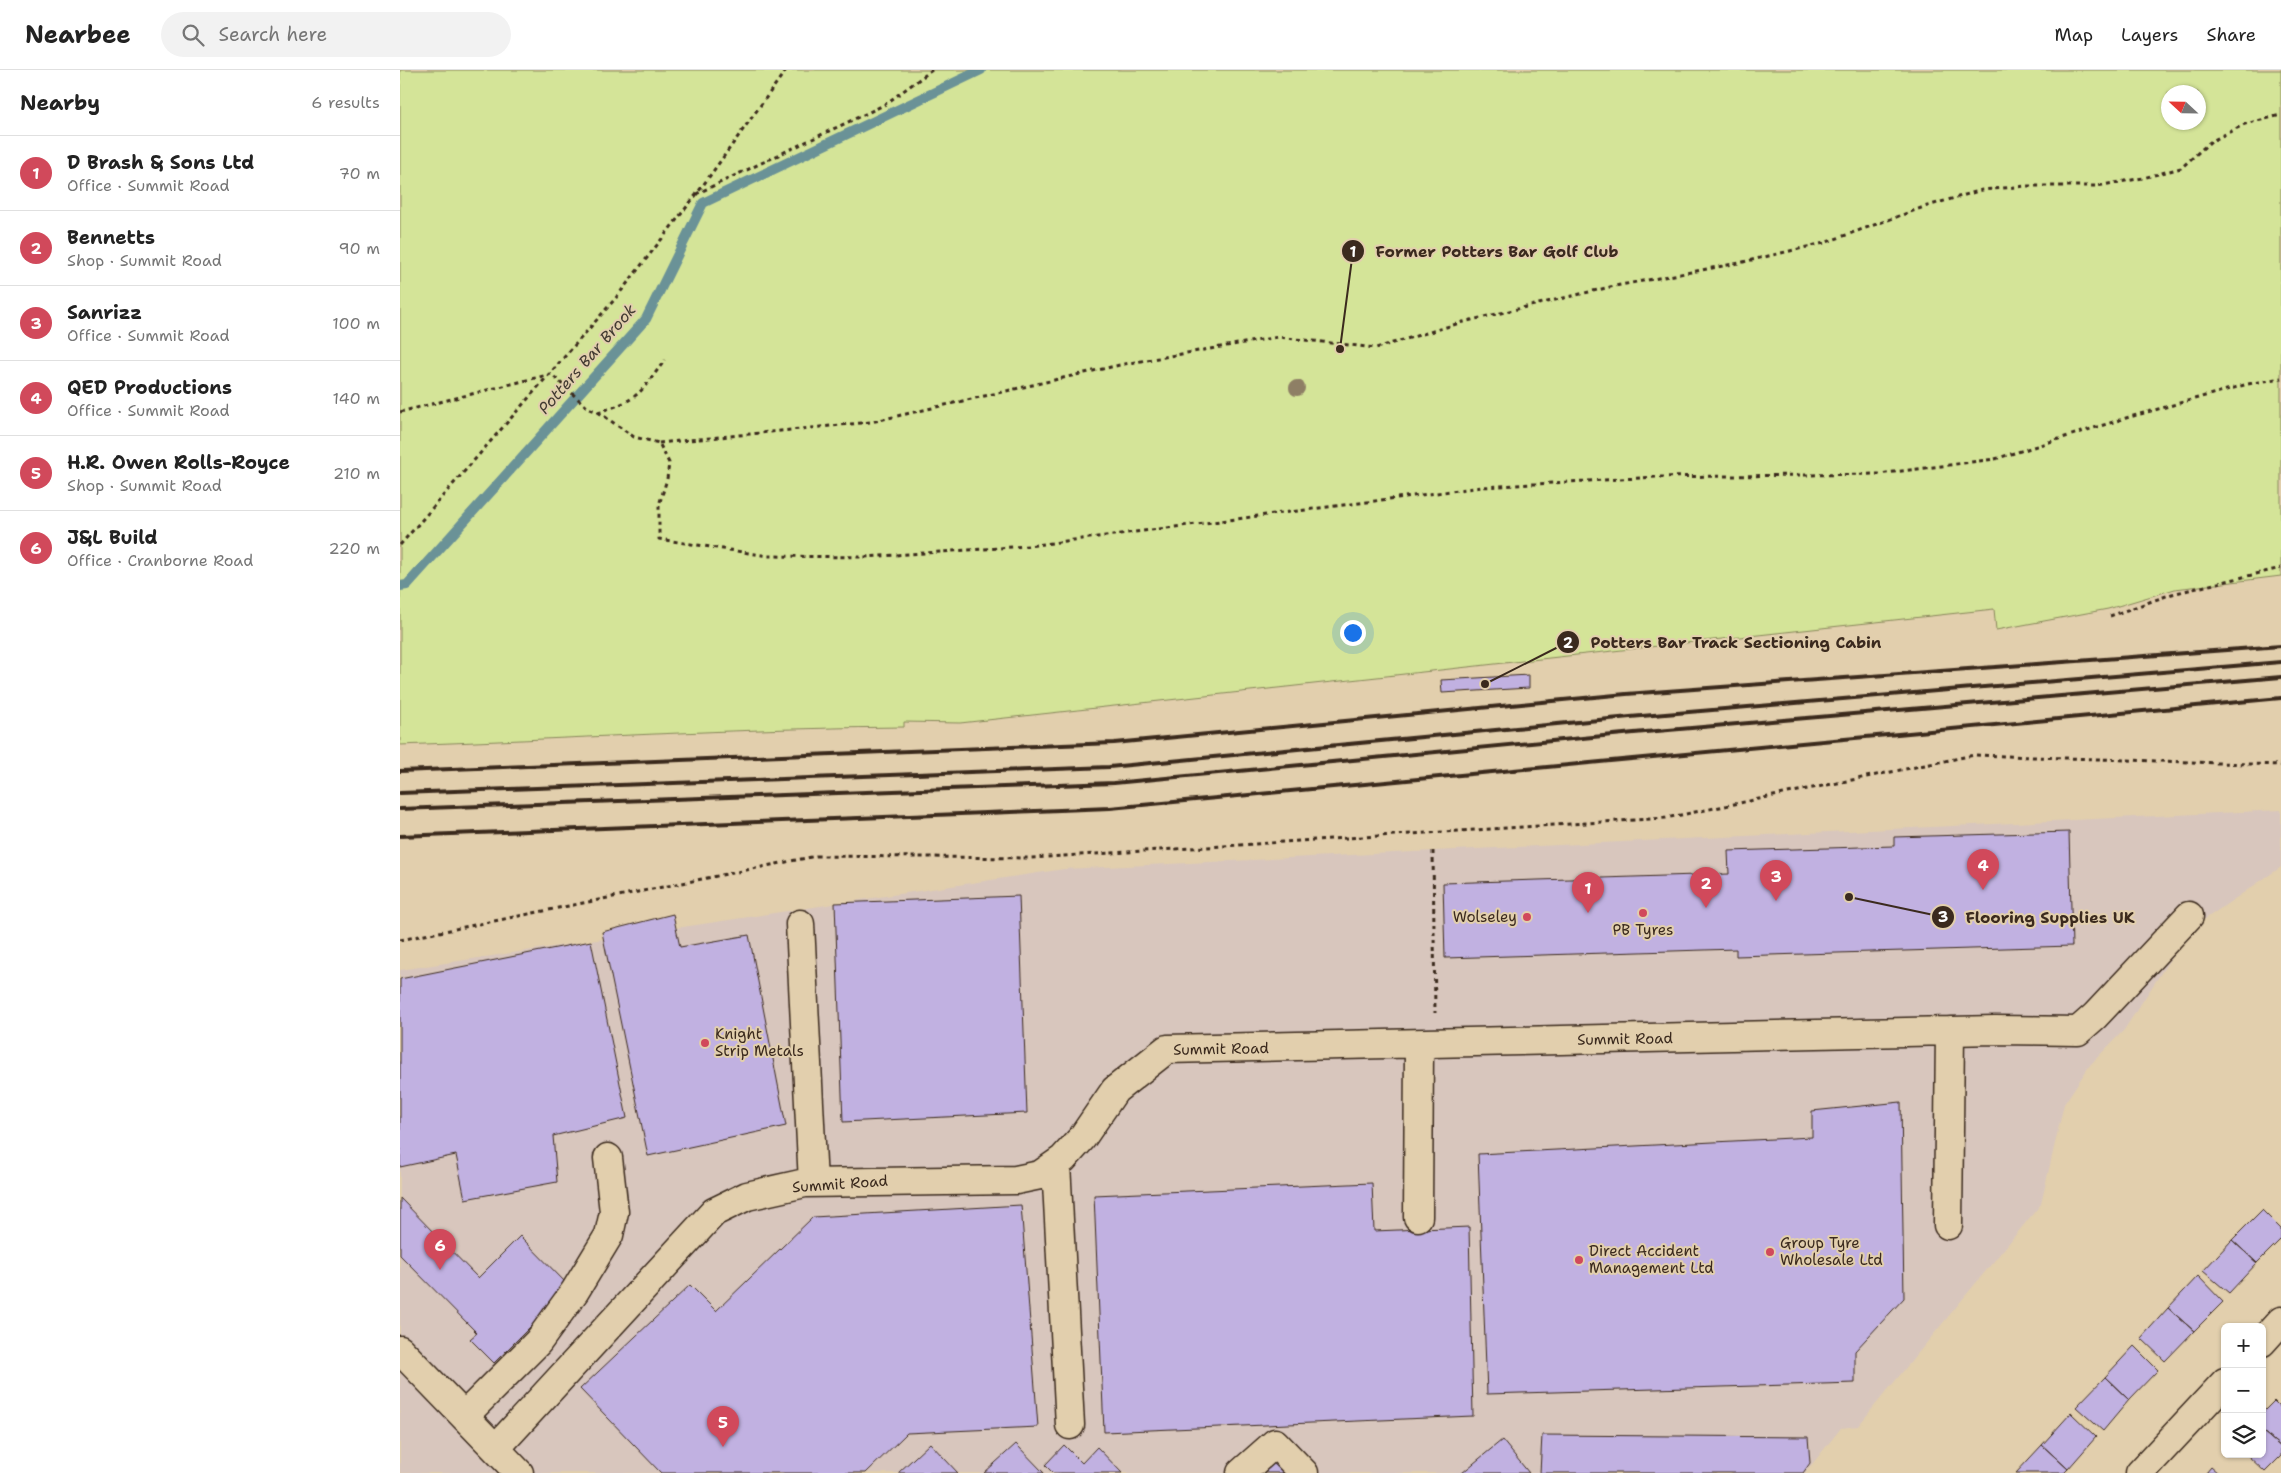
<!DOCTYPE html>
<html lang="en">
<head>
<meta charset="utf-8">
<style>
  :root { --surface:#fff; --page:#f2f2f2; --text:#222; --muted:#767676; --line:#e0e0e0; --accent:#d1495b }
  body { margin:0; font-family:"Shantell Sans",sans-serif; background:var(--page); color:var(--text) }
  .controls { position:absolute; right:15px; bottom:15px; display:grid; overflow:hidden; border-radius:8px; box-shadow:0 1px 4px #0004 }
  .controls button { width:45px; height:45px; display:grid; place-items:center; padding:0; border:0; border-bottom:1px solid var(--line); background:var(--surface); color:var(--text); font:25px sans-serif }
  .compass { position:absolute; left:1761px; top:15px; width:45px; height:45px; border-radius:50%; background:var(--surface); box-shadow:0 1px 4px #0004; rotate:292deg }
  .you { position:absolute; left:952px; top:562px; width:18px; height:18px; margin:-12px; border:4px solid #fff; border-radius:50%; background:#1a73e8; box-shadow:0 0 0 8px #1a73e833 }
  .badge { display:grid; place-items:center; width:32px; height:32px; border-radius:50%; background:var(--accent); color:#fff; font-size:16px; font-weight:700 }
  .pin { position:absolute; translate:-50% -41px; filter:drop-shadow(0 1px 2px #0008) }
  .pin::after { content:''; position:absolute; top:26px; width:18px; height:15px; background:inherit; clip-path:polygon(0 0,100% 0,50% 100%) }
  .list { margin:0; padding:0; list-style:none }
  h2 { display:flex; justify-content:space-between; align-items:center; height:65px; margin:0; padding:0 20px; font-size:21px }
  h2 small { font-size:16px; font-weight:400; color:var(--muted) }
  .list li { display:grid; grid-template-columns:32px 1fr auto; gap:15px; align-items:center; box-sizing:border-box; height:75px; padding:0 20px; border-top:1px solid var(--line) }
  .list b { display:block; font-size:19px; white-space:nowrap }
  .list p { margin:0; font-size:16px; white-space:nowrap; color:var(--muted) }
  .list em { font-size:16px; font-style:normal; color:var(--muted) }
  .icon { flex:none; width:28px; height:28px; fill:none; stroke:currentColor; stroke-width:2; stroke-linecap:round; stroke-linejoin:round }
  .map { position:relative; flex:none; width:1881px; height:1403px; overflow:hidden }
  header { display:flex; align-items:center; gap:30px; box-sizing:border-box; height:70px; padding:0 25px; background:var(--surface); border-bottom:1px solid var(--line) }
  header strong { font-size:24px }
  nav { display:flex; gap:28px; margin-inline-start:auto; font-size:18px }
  .search { width:350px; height:45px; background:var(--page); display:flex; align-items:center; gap:12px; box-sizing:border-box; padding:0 18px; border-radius:28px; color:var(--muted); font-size:19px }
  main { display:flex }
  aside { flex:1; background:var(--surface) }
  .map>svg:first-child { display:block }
  .built { fill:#d8c6bd }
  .green { fill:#d4e498; stroke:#88875b; fill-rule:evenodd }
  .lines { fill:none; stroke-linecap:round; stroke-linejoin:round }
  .stream { stroke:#6a9297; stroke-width:10 }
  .building { fill:#c1b1e1; stroke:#3b2a1e }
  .minor-casing { stroke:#3b2a1e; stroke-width:31 }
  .path { stroke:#3b2a1e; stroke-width:3; stroke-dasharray:4 4; stroke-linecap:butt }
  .minor { stroke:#e2cfad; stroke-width:28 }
  .rail { stroke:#3b2a1e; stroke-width:4 }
  .tree { fill:#8e7f65 }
  .poi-dot { fill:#d1495b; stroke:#e2cfad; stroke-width:2 }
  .labels { text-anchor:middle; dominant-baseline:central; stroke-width:4; stroke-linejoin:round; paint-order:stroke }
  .poi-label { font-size:15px; fill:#3b2a1e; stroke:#e2cfad; text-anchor:start }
  .street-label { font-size:15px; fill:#3b2a1e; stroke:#e2cfad }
  .water-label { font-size:16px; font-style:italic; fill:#433b32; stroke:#e2cfad }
  .leader { fill:none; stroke:#3b2a1e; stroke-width:2 }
  .callout-dot { fill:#3b2a1e; stroke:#e2cfad; stroke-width:2 }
  .mark-label { font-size:15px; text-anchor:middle; font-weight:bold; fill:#fff }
  .callout-label { font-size:16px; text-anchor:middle; font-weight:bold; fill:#3b2a1e; stroke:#e2cfad; stroke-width:4; stroke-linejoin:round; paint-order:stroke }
</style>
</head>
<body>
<header>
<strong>Nearbee</strong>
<div class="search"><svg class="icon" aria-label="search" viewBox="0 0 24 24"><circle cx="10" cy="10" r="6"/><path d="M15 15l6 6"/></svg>Search here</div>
<nav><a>Map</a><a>Layers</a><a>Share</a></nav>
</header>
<main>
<aside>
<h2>Nearby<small>6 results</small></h2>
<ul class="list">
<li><span class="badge">1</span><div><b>D Brash &amp; Sons Ltd</b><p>Office · Summit Road</p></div><em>70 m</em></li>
<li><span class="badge">2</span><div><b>Bennetts</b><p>Shop · Summit Road</p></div><em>90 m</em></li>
<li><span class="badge">3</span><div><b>Sanrizz</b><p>Office · Summit Road</p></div><em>100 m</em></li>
<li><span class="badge">4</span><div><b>QED Productions</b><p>Office · Summit Road</p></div><em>140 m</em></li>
<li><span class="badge">5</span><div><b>H.R. Owen Rolls-Royce</b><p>Shop · Summit Road</p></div><em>210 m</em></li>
<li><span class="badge">6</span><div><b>J&amp;L Build</b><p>Office · Cranborne Road</p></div><em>220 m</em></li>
</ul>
</aside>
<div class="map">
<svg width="1881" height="1403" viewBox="0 0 1881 1403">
  <rect width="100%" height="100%" fill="#e2cfad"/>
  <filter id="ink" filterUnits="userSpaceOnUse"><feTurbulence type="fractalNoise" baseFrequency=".02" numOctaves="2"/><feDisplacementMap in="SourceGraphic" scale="10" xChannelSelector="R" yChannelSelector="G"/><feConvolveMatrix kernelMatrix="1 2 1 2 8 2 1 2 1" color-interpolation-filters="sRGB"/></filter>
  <g filter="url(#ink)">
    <path class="built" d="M1881 740V797L1789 860 1724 960 1690 995 1664 1034 1641 1134 1458 1356 1441 1358 1405 1403H0V900L664 799Z"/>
    <path class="green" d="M0 0H1881V506L1775 519 1708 539 1596 560 1594 539 560 653 504 652V657C336 658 168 669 0 675ZM1768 22H1798V52H1768Z"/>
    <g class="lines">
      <path class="stream" d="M0 516 7 515 246 249 303 133 581 0"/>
    </g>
    <path class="building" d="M1129 605V618L1042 623 1041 610Z
      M1669 762 1672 876 1336 886V879L1045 888 1043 813 1329 804 1328 781 1494 776V767Z
      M619 826 627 1043 443 1052 435 833Z
      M273 844 280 877 349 865 386 1056 248 1086 202 862Z
      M191 871 227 1048 153 1066 157 1112 65 1129 56 1085 0 1097V909Z
      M1501 1032 1504 1228 1455 1281V1313L1087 1324 1078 1084 1412 1067V1041Z
      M972 1113 974 1161 1069 1157 1073 1346 704 1362 694 1125Z
      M0 1128 78 1208 120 1166 170 1217 94 1293 70 1269 77 1263 0 1185Z
      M621 1135 638 1357 507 1363 466 1403H261L180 1319 290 1215 316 1241 413 1147Z
      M1862 1140 1881 1159V1169L1857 1193 1832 1170Z
      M1832 1170 1857 1193 1829 1223 1803 1201Z
      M1798 1206 1823 1232 1794 1261 1768 1238Z
      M1768 1238 1794 1261 1765 1291 1741 1268Z
      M1734 1276 1758 1300 1729 1330 1705 1307Z
      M1705 1307 1729 1330 1703 1361 1676 1337Z
      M1874 1331 1881 1338V1377L1862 1361V1343Z
      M1671 1343 1696 1367 1668 1399 1642 1375Z
      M1862 1361 1881 1377V1386L1865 1402 1846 1384H1862Z
      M1142 1365 1408 1367 1410 1393 1403 1403H1140Z
      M1102 1370 1129 1403H1062Z
      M530 1373 558 1403H498Z
      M616 1374 644 1403H584Z
      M664 1375 682 1393 697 1377 722 1403H653L645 1395Z
      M1642 1375 1668 1399 1664 1403H1616Z
      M869 1387 884 1403H852Z
      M1811 1397 1818 1403H1806Z"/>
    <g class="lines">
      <defs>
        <path id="minor" d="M400 854 413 1113
          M656 1094 670 1355
          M1018 1147 1019 974
          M1548 1155 1550 961
          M1862 1272 1881 1251
          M0 1280 119 1403
          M64 1346 138 1272 175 1221 209 1165 214 1142 208 1088
          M96 1378 314 1142 347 1126 405 1113 616 1110 640 1105 663 1089 682 1068 715 1020 767 979 1595 960 1678 961 1695 946 1789 846
          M841 1403 875 1373 904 1403
          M1740 1403 1825 1312"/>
      </defs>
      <use href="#minor" class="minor-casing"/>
      <path class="path" d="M296 124 484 35 532 0
        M0 342 151 304 188 338 198 342C239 330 240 323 265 290
        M198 342 234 367 259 373 269 393 267 409 259 435V469L368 486 465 487 628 476 1082 417 1256 407 1479 404 1595 389 1726 348 1848 314 1881 308
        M259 373 471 352 724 294 878 267 976 278 1063 252 1210 217 1339 193 1424 173 1524 137 1582 120 1627 116H1697L1743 108 1781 98 1810 72 1845 54 1881 45
        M0 475 215 229 296 125 386 0
        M1710 546 1772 524 1881 498
        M1033 781 1035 943
        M0 870 416 786 631 788 1266 748 1574 685 1881 695"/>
      <use href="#minor" class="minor"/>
      <path class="rail" d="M0 701 714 673 1226 624 1881 576
        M0 723 709 697 1230 647 1881 592
        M0 739 714 713 1234 663 1881 607
        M0 766 710 738 1881 628"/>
    </g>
    <circle class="tree" cx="897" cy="318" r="8"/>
  </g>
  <g class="poi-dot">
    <circle cx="1243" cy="843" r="5"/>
    <circle cx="1127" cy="847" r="5"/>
    <circle cx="305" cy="973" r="5"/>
    <circle cx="1370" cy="1182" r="5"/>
    <circle cx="1179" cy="1190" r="5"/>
  </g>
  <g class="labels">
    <g class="poi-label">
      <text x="1117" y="847" text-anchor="end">Wolseley</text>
      <text x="1243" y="860" text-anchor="middle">PB Tyres</text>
      <text x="315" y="964">Knight<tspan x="315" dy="17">Strip Metals</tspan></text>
      <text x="1380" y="1173">Group Tyre<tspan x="1380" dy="17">Wholesale Ltd</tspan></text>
      <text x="1189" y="1181">Direct Accident<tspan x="1189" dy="17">Management Ltd</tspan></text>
    </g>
    <g class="street-label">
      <text transform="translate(1225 969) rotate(-1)">Summit Road</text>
      <text transform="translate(821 979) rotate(-1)">Summit Road</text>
      <text transform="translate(440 1114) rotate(-4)">Summit Road</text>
    </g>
    <g class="water-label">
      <text transform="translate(187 289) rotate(-49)">Potters Bar Brook</text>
    </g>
  </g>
  <path class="leader" d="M940 279L953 181M1085 614L1168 572M1449 827L1543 847"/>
  <g class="callout-dot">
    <circle cx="940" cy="279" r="5"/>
    <circle cx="1085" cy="614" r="5"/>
    <circle cx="1449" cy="827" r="5"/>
    <circle cx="953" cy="181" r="12"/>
    <circle cx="1168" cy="572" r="12"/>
    <circle cx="1543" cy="847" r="12"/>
  </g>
  <g class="mark-label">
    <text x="953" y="187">1</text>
    <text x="1168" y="578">2</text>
    <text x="1543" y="852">3</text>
  </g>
  <g class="callout-label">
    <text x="1097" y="187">Former Potters Bar Golf Club</text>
    <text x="1336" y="578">Potters Bar Track Sectioning Cabin</text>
    <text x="1650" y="853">Flooring Supplies UK</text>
  </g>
</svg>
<div class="controls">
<button>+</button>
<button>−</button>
<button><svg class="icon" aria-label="layers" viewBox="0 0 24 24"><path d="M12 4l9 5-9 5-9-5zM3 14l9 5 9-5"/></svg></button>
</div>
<svg class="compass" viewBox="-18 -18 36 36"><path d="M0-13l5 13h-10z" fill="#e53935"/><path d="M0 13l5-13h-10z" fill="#767676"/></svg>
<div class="you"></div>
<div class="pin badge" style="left:1188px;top:843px">1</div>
<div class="pin badge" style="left:1306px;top:838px">2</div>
<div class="pin badge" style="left:1376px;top:831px">3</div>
<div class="pin badge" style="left:1583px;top:820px">4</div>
<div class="pin badge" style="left:323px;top:1377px">5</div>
<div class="pin badge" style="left:40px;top:1200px">6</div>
</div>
</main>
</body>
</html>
